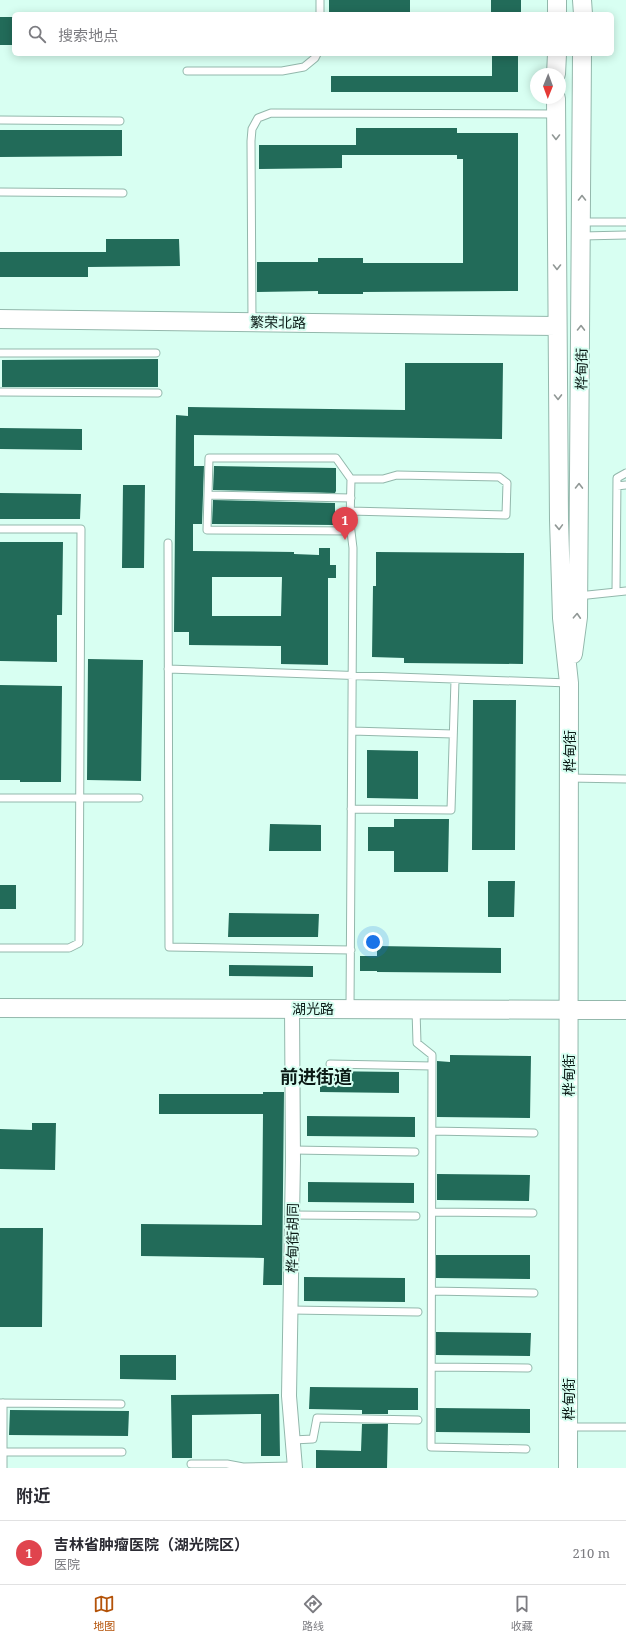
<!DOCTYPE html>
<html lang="zh">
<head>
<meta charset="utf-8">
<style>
  :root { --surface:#fff; --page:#f2f2f3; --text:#2b2b33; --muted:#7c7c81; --line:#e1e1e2; --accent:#b45309 }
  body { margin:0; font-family:"Noto Serif","Noto Sans SC",serif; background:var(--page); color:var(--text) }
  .compass { position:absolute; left:530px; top:68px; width:36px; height:36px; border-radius:50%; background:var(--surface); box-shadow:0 2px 10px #0003; rotate:181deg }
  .you { position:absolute; left:373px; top:942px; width:14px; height:14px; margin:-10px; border:3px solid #fff; border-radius:50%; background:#1a73e8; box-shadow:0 0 0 6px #1a73e833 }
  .badge { display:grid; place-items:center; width:26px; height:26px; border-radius:50%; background:var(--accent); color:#fff; font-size:13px; font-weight:700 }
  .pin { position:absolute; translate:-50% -33px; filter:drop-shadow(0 1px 2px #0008) }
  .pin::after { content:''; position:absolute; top:21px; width:14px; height:12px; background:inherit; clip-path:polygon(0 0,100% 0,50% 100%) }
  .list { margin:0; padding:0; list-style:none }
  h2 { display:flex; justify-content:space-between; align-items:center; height:52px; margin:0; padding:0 16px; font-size:17px }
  h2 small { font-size:13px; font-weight:400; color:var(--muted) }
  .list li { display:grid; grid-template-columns:26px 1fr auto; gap:12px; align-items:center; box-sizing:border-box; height:64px; padding:0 16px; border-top:1px solid var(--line) }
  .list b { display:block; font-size:15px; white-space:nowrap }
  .list p { margin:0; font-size:13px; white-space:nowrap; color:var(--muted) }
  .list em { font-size:13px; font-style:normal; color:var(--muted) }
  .icon { flex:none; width:22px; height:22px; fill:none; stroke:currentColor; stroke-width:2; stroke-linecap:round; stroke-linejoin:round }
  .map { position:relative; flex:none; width:626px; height:1468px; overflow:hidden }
  .search { position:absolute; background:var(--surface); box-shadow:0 2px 10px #0003; left:12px; right:12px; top:12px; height:44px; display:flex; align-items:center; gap:10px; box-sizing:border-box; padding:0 14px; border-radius:6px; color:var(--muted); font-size:15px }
  .sheet { height:116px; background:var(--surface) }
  nav { display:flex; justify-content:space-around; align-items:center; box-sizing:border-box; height:56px; border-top:1px solid var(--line); background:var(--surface); font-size:11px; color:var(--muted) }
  nav a { display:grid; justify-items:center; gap:2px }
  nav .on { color:var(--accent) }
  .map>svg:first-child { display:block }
  .building { fill:#226b59; fill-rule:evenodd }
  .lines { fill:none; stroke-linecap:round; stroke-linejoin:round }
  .service-casing { stroke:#93b8ac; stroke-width:9 }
  .minor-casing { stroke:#93b8ac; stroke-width:16 }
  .tertiary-casing { stroke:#93b8ac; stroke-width:20 }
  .service { stroke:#fff; stroke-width:7 }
  .minor { stroke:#fff; stroke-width:14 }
  .tertiary { stroke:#fff; stroke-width:18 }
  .oneway { stroke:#919896 }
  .labels { text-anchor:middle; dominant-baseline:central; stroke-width:4; stroke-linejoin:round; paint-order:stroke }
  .street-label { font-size:14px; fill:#0b1a16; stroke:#d8fff2 }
  .district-label { font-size:18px; font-weight:bold; fill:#0b1a16; stroke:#d8fff2 }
</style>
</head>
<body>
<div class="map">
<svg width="626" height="1468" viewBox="0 0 626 1468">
  <rect width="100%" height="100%" fill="#d8fff2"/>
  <path class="building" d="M329 0H410V14H329Z
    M491 0H521V14H491Z
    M0 17H14V45H0Z
    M492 54H518V92H331V76H492Z
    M356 128H457V133H518V291L363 292V294H318V291L257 292V262H318V258H363V263H463V159H457V155H342V168L259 169V145H356Z
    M0 130H122V156L0 157Z
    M106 239H179L180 266 88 267V277H0V252H106Z
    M158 359V387H2V360Z
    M405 363H503L502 439 194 435V466H204L202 524H193V551L294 552V554L319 555V548H330V565H336V578H328V665L281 664V646L189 645V632H174L176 415 188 416V407L405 410ZM212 577H282L281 616H212Z
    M0 428 82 429V450L0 449Z
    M214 466 336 468V491L335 493 213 490Z
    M123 485H145L144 568H122Z
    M0 493 81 494 80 519H0Z
    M213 500 335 503V525L212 524Z
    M0 542H63L62 615H57V662L0 661Z
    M376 552 524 553 523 664 404 663V658L372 657 373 586H376Z
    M88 659 143 660 141 781 87 780Z
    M0 685 62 686 61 782H20V780H0Z
    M473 700H516L515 850H472Z
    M367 750 418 751V799L367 798Z
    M394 819H449L448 872H394V851H368V827H394Z
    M270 824 321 825V851H269Z
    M488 881H515L514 917H488Z
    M0 885H16V909H0Z
    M229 913 319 914 318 937H228Z
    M377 946 501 948V973L377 972V971H360V956H377Z
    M229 965 313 966V977L229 976Z
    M450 1055 531 1056 530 1118 437 1117V1061L450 1062Z
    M320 1071 399 1072V1093L320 1092Z
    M263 1092H284L282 1285H263L264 1258 141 1256V1224L262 1225 263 1114H159V1094H263Z
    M307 1116 415 1117V1137L307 1136Z
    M32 1123H56L55 1170 0 1169V1129L32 1130Z
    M437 1174 530 1175 529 1201 437 1200Z
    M308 1182 414 1183V1203L308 1202Z
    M0 1228H43L42 1327H0Z
    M436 1255H530V1279L436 1278Z
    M304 1277 405 1278V1302L304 1301Z
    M436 1332 531 1333 530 1356 436 1355Z
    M120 1355H176V1380L120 1379Z
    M310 1387 418 1388V1410H388V1414H362V1410L309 1409Z
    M279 1394 280 1456H261V1414L192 1415V1458H172L171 1395Z
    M436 1408 530 1409V1433L436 1432Z
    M10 1410 129 1411 128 1436 9 1435Z
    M362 1424H388L387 1468H316V1450L361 1451Z"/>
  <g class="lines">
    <defs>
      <path id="service" d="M320 14V0
        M187 71H282L304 67 315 58 317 54
        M0 120 120 121
        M0 192 123 193
        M582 222H626
        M582 236 626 235
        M252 321 251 141 252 129 258 118 271 113 556 114
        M0 353H156
        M0 392 158 393
        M617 486 626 485
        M208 495 351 498
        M350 511 506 515 507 483 499 477 397 475 383 479H351
        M0 529H81L79 943 69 948H0
        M168 543 169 947 351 950
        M616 592 617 478 626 473
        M578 596 626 591
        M168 669 569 683
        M352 731 453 734
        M569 778 626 779
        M0 798H139
        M351 809 451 810 455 680
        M350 1008 353 548 350 523 351 479 336 458H209L207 530 351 531
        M416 1010 417 1043 432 1055 431 1447 526 1449
        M330 1064 432 1066
        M432 1131 534 1133
        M293 1150 415 1152
        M432 1212 533 1213
        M292 1215 416 1216
        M432 1291 534 1293
        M291 1310 418 1312
        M432 1367 528 1368
        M0 1403 121 1404
        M568 1427H626
        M293 1440 313 1439 317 1418 418 1420
        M0 1452H122
        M191 1464H227L243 1467 295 1466
        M3 1468V1403"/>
      <path id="minor" d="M292 1008 293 1160 289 1396 295 1468"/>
      <path id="tertiary" d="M582 0 583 14
        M557 14V0
        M556 74 557 54
        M556 98 559 520 562 618 569 683 568 1468
        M0 319 557 326
        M573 654 578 617 582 54
        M0 1008 626 1010"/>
    </defs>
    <use href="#service" class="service-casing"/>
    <use href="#minor" class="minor-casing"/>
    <use href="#tertiary" class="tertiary-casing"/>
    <use href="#service" class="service"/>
    <use href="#minor" class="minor"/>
    <use href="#tertiary" class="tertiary"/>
  </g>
  <defs><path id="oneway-chevron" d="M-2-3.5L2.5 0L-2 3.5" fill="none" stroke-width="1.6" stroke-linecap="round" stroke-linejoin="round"/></defs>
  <g class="oneway">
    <use href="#oneway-chevron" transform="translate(556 137) rotate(90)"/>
    <use href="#oneway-chevron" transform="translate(582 198) rotate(-90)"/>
    <use href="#oneway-chevron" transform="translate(557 267) rotate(90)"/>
    <use href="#oneway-chevron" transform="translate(581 328) rotate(-89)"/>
    <use href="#oneway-chevron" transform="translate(558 397) rotate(89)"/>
    <use href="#oneway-chevron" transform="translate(579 486) rotate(-89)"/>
    <use href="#oneway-chevron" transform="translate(559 527) rotate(88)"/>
    <use href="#oneway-chevron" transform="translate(577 616) rotate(-87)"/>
  </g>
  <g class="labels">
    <g class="street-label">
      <text transform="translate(278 322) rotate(1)">繁荣北路</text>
      <text transform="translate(581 369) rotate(-89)">桦甸街</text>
      <text transform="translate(569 751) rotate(-90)">桦甸街</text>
      <text x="313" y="1008">湖光路</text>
      <text transform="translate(568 1075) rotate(-90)">桦甸街</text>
      <text transform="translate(292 1238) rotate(-89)">桦甸街胡同</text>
      <text transform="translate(568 1399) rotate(-90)">桦甸街</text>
    </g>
    <g class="district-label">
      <text x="316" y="1076">前进街道</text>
    </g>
  </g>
</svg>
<svg class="compass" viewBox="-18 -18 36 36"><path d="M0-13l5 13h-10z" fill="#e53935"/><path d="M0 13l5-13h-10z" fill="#7c7c81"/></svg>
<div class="you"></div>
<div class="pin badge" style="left:345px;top:540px;background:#e0444e">1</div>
<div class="search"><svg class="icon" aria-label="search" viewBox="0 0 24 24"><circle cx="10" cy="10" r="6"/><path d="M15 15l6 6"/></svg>搜索地点</div>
</div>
<section class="sheet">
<h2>附近<small></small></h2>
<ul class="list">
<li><span class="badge" style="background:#e0444e">1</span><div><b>吉林省肿瘤医院（湖光院区）</b><p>医院</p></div><em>210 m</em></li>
</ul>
</section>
<nav>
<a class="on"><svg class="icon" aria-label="map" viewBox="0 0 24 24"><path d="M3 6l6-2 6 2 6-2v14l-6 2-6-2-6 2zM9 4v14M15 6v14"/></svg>地图</a>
<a><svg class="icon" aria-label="directions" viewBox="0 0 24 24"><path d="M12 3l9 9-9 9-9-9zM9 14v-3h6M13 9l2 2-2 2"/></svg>路线</a>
<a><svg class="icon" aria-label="saved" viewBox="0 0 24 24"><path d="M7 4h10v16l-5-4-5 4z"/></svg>收藏</a>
</nav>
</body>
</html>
